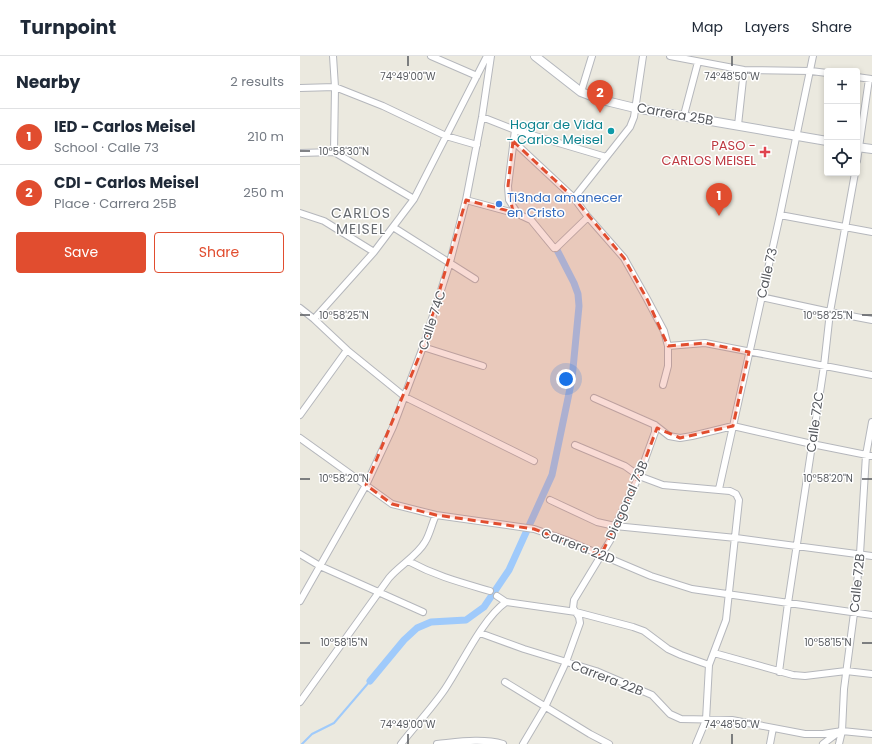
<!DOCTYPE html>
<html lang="en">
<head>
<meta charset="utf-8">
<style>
  :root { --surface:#fff; --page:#f6f6f7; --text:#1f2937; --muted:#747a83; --line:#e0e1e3; --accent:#e14d2f }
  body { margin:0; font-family:Poppins,sans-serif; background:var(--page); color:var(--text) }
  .controls { position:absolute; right:12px; top:12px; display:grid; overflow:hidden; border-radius:4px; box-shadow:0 2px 6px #0003 }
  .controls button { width:36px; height:36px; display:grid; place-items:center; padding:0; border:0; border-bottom:1px solid var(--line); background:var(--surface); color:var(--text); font:20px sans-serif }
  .you { position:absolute; left:266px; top:323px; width:14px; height:14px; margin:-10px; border:3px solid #fff; border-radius:50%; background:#1a73e8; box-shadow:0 0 0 6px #1a73e833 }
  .badge { display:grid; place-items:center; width:26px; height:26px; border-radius:50%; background:var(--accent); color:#fff; font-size:13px; font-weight:700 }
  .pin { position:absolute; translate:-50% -33px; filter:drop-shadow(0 1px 2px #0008) }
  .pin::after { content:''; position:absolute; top:21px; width:14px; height:12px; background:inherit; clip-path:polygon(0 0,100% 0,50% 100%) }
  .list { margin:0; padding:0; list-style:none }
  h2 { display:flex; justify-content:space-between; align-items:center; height:52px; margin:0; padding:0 16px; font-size:17px }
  h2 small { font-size:13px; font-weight:400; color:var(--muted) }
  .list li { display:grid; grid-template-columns:26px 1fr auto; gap:12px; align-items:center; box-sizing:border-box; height:56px; padding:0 16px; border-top:1px solid var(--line) }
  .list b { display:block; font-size:15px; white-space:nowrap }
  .list p { margin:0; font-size:13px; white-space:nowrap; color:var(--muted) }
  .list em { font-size:13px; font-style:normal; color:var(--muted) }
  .actions { display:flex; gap:8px; padding:12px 16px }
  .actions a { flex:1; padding:9px 0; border:1px solid var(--accent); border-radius:4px; text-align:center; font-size:14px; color:var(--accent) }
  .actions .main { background:var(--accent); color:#fff }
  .icon { flex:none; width:22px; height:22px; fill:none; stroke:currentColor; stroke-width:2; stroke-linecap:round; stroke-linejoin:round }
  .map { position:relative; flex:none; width:572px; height:688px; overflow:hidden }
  header { display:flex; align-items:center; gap:24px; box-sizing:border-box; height:56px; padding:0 20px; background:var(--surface); border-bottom:1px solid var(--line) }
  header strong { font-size:19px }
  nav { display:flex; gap:22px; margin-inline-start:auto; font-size:14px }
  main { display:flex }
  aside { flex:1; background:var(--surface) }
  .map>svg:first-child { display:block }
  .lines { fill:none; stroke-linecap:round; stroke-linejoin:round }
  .stream { stroke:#9fcafb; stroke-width:2 }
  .canal { stroke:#9fcafb; stroke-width:7 }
  .street-casing { stroke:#b5b7bc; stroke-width:8 }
  .secondary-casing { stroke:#b5b8be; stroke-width:10 }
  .street { stroke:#fff; stroke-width:6 }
  .secondary { stroke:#fff; stroke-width:8 }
  .marked { fill:#e14d2f; fill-opacity:0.2; stroke:#e14d2f; stroke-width:3; stroke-dasharray:8 5; stroke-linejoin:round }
  .ticks { fill:none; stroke:#585b60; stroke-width:1.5 }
  .culture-dot { fill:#0f9aa8; stroke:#fff; stroke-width:1.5 }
  .health-dot { fill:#e0444e; stroke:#fff; stroke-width:1.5 }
  .shop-dot { fill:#3f7fe0; stroke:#fff; stroke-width:1.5 }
  .labels { text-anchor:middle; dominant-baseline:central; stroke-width:3; stroke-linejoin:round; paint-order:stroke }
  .street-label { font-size:13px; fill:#585b60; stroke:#fff }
  .culture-label { font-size:13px; fill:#0d838f; stroke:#fff; text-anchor:end }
  .health-label { font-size:13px; fill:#be3a42; stroke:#fff; text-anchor:end }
  .shop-label { font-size:13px; fill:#366cbe; stroke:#fff; text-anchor:start }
  .neighbourhood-label { font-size:14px; letter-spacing:1px; fill:#696d72; stroke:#fff }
  .ticks-label { font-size:10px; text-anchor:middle; fill:#585b60; stroke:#fff; stroke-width:3; stroke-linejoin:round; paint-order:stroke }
</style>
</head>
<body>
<header>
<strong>Turnpoint</strong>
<nav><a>Map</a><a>Layers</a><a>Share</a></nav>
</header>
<main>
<aside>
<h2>Nearby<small>2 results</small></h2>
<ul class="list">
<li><span class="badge">1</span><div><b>IED - Carlos Meisel</b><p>School · Calle 73</p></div><em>210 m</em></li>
<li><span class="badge">2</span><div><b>CDI - Carlos Meisel</b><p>Place · Carrera 25B</p></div><em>250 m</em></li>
</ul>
<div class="actions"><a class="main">Save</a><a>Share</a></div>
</aside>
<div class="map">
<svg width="572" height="688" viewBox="0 0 572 688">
  <rect width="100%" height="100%" fill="#ebe9df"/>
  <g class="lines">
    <path class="stream" d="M2 688 12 678 34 667 70 625"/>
    <path class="canal" d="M70 625 104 584 117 572 131 566 166 564 184 551 209 514 252 419 272 323 279 250 278 238 274 227 256 192"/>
    <defs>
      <path id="street" d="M33 0 35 31 34 96
        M131 0 177 20
        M370 0 444 14 511 15 527 17
        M557 21 571 23
        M0 32 35 31 83 50 146 80 177 89
        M281 36 292 0
        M384 59 398 6
        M182 61 215 74 306 101
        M438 69 444 14
        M215 74 208 130 209 144 218 158
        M213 85 274 142 288 161 324 202 347 243 364 275 368 290V310L363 329
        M0 97 34 96 114 143
        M557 105 569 23
        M274 142 330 71 334 61 343 0
        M166 144 218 158 231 164 254 192
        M0 157 24 165 74 196
        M480 159 572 176
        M93 171 175 223
        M256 192 288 161
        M461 241 530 256 572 264
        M0 252 14 263 47 294 105 341 234 405
        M14 263 74 196 114 143 187 0
        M368 290 405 287 572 319
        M123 291 183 310
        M294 342 355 369 369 380 380 382 392 380 433 370 512 388 572 400
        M0 359 47 294
        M0 382 92 448 136 459 234 473 266 484 351 520 392 533 572 559
        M275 389 325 410 339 420 363 429 430 435 436 438 439 444 426 564 409 609 406 664 396 688
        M419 433 480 159 513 0
        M250 444 297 466 315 470 436 482 572 500
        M0 498 20 510 123 556
        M108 505C136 520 159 526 190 535
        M197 540 206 546 276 556 333 571 344 575 368 593 381 599 409 609
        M0 545 66 429 93 371 123 291 150 206 166 144 182 61 191 0
        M180 577 224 593 296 615 352 639 370 658 381 663 432 664 505 678H523L542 675 572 678
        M414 597 493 619 505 620 546 615 572 618
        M479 616 488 547 524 310 530 256 555 117
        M205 626 290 678 309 688
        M0 646 89 522C99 510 118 499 125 486 130 478 132 467 136 459
        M101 688C115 670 132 652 145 633 162 608 182 563 206 546
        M137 688C158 686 182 682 203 688
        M223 688 245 651 266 606 280 567 279 561 273 552 274 544 311 483 315 470 339 420 355 376V369
        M470 688 473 672
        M523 688 540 675
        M539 688 542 675 544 633 554 557 560 498 566 399 572 366"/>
      <path id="secondary" d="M235 0 281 36 302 44 335 52 527 85
        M557 91 572 93"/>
    </defs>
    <use href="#street" class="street-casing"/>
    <use href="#secondary" class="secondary-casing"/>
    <use href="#street" class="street"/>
    <use href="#secondary" class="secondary"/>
  </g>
  <path class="marked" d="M213 85 274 142 324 202 347 243 368 290 405 287 449 296 433 370 380 382 357 372 339 420 301 499 234 473 136 459 92 448 66 429 123 291 166 144 213 156 208 130Z"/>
  <path class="ticks" d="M108 0V10M432 0V10M0 95H10M0 259H10M562 259H572M0 423H10M562 423H572M0 587H10M562 587H572M108 678V688M432 678V688"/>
  <circle class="culture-dot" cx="311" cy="75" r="4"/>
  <path class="health-dot" d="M463 90h4v4h4v4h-4v4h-4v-4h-4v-4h4z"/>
  <circle class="shop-dot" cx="199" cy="148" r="4"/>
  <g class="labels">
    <g class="street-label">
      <text transform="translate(375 58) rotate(10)">Carrera 25B</text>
      <text transform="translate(467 217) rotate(-77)">Calle 73</text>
      <text transform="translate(132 264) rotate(-72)">Calle 74C</text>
      <text transform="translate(515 366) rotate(-82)">Calle 72C</text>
      <text transform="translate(327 444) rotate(-66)">Diagonal 73B</text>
      <text transform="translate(278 490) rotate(21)">Carrera 22D</text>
      <text transform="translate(557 527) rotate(-84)">Calle 72B</text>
      <text transform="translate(307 622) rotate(21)">Carrera 22B</text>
    </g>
    <g class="culture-label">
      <text x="303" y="68">Hogar de Vida<tspan x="303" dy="15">- Carlos Meisel</tspan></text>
    </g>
    <g class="health-label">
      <text x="456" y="89">PASO -<tspan x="456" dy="15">CARLOS MEISEL</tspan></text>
    </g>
    <g class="shop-label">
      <text x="207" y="141">Ti3nda amanecer<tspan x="207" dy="15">en Cristo</tspan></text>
    </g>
    <g class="neighbourhood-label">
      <text x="61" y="157">CARLOS<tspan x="61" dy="16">MEISEL</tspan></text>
    </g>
  </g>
  <g class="ticks-label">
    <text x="108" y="24">74°49'00"W</text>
    <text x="432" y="24">74°48'50"W</text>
    <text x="44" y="99">10°58'30"N</text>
    <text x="44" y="263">10°58'25"N</text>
    <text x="528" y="263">10°58'25"N</text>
    <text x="44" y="426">10°58'20"N</text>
    <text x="528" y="426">10°58'20"N</text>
    <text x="44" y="590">10°58'15"N</text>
    <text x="528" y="590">10°58'15"N</text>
    <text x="108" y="672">74°49'00"W</text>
    <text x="432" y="672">74°48'50"W</text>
  </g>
</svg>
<div class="controls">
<button>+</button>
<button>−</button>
<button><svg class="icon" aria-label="locate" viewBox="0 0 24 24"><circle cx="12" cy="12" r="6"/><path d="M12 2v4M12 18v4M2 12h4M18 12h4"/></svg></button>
</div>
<div class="you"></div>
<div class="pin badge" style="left:419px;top:160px">1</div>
<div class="pin badge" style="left:300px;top:57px">2</div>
</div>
</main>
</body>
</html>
